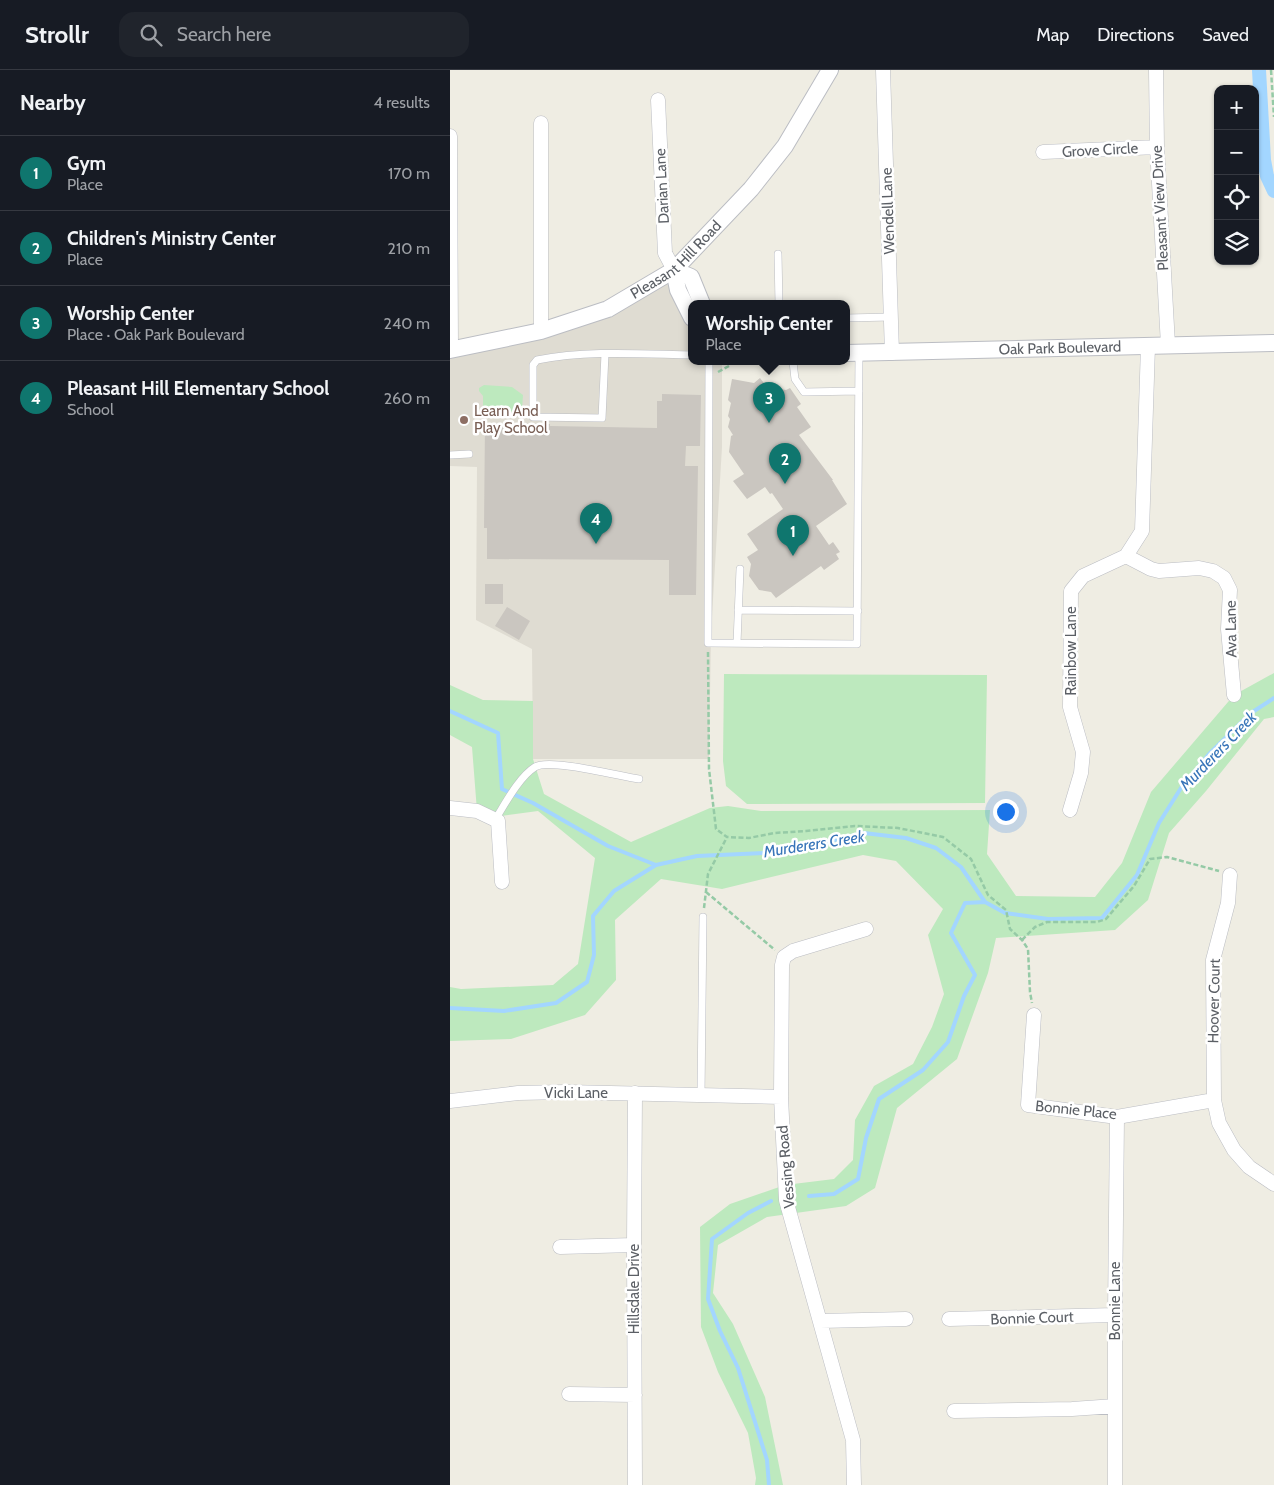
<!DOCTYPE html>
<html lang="en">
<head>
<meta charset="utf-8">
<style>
  :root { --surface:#171b24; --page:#20242c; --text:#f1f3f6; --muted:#9ea1a6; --line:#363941; --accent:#0f766e }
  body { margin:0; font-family:Cabin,sans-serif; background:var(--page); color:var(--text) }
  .controls { position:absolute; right:15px; top:15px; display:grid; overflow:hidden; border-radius:10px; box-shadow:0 1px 4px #0004 }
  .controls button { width:45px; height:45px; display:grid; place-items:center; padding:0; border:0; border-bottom:1px solid var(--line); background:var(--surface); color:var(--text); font:25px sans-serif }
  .you { position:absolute; left:555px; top:741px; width:18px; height:18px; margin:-12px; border:4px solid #fff; border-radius:50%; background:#1a73e8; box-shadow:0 0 0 8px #1a73e833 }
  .badge { display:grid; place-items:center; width:32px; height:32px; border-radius:50%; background:var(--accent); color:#fff; font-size:16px; font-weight:700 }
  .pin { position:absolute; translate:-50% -41px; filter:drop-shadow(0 1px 2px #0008) }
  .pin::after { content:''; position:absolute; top:26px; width:18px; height:15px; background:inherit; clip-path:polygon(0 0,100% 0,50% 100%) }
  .popup { position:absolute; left:238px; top:230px; width:162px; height:65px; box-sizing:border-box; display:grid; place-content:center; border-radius:10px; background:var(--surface); filter:drop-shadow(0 1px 4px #0005); font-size:16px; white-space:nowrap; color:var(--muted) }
  .popup b { font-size:19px; color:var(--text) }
  .popup::after { content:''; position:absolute; left:50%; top:100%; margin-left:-10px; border:10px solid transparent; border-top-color:var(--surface) }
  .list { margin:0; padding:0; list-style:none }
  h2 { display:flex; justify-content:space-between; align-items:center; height:65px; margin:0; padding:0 20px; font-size:21px }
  h2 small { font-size:16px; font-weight:400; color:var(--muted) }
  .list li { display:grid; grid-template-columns:32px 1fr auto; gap:15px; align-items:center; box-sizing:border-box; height:75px; padding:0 20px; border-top:1px solid var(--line) }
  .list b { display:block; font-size:19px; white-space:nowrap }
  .list p { margin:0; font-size:16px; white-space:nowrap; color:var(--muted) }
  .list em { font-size:16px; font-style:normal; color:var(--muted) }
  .icon { flex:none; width:28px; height:28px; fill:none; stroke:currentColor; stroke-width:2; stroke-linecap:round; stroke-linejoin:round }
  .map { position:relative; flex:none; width:824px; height:1415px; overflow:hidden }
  header { display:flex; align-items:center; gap:30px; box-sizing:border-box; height:70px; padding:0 25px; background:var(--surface); border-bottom:1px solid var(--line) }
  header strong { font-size:24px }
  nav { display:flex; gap:28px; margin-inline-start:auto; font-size:18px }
  .search { width:350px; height:45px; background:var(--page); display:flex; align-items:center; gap:12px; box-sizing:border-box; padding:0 18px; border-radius:15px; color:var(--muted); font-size:19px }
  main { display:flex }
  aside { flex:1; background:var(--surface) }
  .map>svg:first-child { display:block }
  .education { fill:#dfdcd2 }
  .green { fill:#bde9be }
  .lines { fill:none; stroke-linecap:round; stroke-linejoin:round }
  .stream { stroke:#a3d6ff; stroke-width:4 }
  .canal { stroke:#a3d6ff; stroke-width:14 }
  .building { fill:#cac6c0 }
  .service-casing { stroke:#bbbdc3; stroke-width:8 }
  .minor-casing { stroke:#bbbdc3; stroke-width:15 }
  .tertiary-casing { stroke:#bbbdc3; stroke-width:18 }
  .path { stroke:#95caa6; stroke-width:2.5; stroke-dasharray:5 2.5; stroke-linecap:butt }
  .service { stroke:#fff; stroke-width:7 }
  .minor { stroke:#fff; stroke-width:14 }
  .tertiary { stroke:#fff; stroke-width:16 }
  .education-dot { fill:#8d6e63; stroke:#fff; stroke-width:2 }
  .labels { text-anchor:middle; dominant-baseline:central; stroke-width:5; stroke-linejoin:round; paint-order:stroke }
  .street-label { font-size:15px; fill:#5b5f65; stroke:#fff }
  .education-label { font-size:15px; fill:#785e54; stroke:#fff; text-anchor:start }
  .water-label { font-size:16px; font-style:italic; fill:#3875b9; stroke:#fff }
</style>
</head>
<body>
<header>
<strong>Strollr</strong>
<div class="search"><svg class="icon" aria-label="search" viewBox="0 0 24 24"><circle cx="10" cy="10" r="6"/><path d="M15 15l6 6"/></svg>Search here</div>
<nav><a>Map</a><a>Directions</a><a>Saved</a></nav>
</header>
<main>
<aside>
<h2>Nearby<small>4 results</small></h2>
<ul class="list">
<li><span class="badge">1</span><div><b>Gym</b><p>Place</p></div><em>170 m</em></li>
<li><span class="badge">2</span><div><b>Children's Ministry Center</b><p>Place</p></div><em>210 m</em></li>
<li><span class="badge">3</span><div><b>Worship Center</b><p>Place · Oak Park Boulevard</p></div><em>240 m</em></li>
<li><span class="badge">4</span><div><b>Pleasant Hill Elementary School</b><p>School</p></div><em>260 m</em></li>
</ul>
</aside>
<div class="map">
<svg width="824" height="1415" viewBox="0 0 824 1415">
  <rect width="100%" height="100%" fill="#efede3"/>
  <path class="education" d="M224 200 241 248 242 292H272V377L261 563 259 689H83L82 579 26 550 27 397 0 396V280L158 239Z"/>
  <path class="green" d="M34 315 62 317 73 325 72 340 69 343H63L59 340H33V326L29 321V318Z
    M824 603V647L814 649 756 721 719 763 698 830 665 860 546 868 538 903 507 989 447 1038 425 1118 396 1136 317 1147 268 1175 263 1223 283 1254 315 1327 333 1415H305L306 1408 298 1363 268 1302 251 1257 250 1157 280 1134 335 1115 384 1109 403 1090 405 1050 424 1016 463 994 482 957 494 924 478 865 493 839 446 791 413 785 272 819 211 809 165 850 166 910 135 945 61 969 0 971V917L11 919 103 915 128 894 145 788 88 741 51 746 27 741 22 677 0 665V615L33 630 83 631V689L94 724 181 772 260 738 278 736 311 741 540 740 537 784 566 826 645 827 672 793 701 722 784 625Z
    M274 604 537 605 535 733 297 734 276 716 273 691Z"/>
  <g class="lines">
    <path class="stream" d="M0 641 48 663 52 719 83 733 158 776 206 795
      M0 938 54 941 106 933 137 912 144 885 143 846 164 821 206 795 247 786 334 782 414 763 456 768 486 778 511 797 535 832 555 843 598 849 652 848 687 805 709 753 731 718 759 684 801 643 824 628
      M359 1126 384 1124 408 1109 416 1068 429 1029 473 1000 498 972 514 926 525 905 501 863 515 833 535 832
      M319 1415 317 1390 288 1298 270 1261 258 1229 262 1169 298 1143 321 1131"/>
    <path class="canal" d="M809 0 814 90 817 106 824 121"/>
  </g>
  <path class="building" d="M310 308 317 317 336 320 340 318 351 334 347 337 361 357 349 365 383 410H382L397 434 366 456 379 475 383 472 390 482 386 484 389 489 374 500 371 496 326 528 321 522 309 520 299 506 301 494 297 487 308 480 297 464 333 439 322 423 320 424 315 417 297 429 283 411 294 404 279 382 281 366 283 365 278 357 280 349 278 346 281 333 278 330 282 309 304 313Z
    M212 324 251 325 250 376H236L235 396H248L246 525H219V490L37 489V458H34L35 353 100 354V356L207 358V331H212Z
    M35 514H53V534H35Z
    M57 537 80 551 69 570 45 556Z"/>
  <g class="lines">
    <defs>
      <path id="service" d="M328 184 329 234
        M396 248 441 247
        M155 284 152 348 83 347V295L87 290C138 280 190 284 242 285
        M259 292 258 573 407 574 409 283
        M343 292 345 309 354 322 409 321
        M0 385 19 384
        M288 540 408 541
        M287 573 290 499
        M45 750C55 734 69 707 85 697 99 688 169 706 189 709
        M251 1025 253 847"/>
      <path id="minor" d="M433 0 442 283
        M706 0 707 77 718 275
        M208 30 215 183 224 200
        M91 53V261
        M0 66 1 280
        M593 82 707 77
        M676 486 701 499 709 501 749 498 763 501 774 508 780 520 778 559 784 625
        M0 738 27 741 48 751 52 812
        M620 740 631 703 633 682 620 637 621 521 633 506 676 486 692 461 698 276
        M780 805 778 833 763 890 764 1030 769 1053 784 1080 799 1097 824 1114
        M584 945 578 1035 667 1047 764 1030
        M185 1023 184 1175 185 1415
        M0 1031 68 1023 116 1022 331 1027
        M110 1177 184 1175
        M499 1249 665 1245
        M370 1251 456 1249
        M119 1324 185 1325
        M504 1341 622 1339 665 1336
        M404 1415 403 1370 336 1130 331 1027 332 895 334 887 343 881 416 859
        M665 1415V1245L667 1047"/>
      <g id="tertiary">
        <path d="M224 200 228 220 242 248"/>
        <path d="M224 200 241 207 252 234"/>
        <path id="s1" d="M0 280 91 261 158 239 224 200 301 119 335 76 380 0"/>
        <path id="s2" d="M396 283 824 273"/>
      </g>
    </defs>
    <use href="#service" class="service-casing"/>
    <use href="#minor" class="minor-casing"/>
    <use href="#tertiary" class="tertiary-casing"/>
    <path class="path" d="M821 0 824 47
      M268 302 279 296
      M258 582 259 699 266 759 277 767 299 768 324 763 356 761 405 756 448 758 493 767 521 789 538 825 556 840 560 859 572 870 578 879 580 922 582 933
      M256 822 325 880
      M254 838 258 804 277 767
      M572 870 585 857 597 852H647L656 849 684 816 700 789 717 787 769 801"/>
    <use href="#service" class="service"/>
    <use href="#minor" class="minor"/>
    <use href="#tertiary" class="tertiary"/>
  </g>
  <circle class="education-dot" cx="14" cy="350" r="5"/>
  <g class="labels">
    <g class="street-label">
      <text transform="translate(650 80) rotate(-3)">Grove Circle</text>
      <text transform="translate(212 116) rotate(-93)">Darian Lane</text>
      <text transform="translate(710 138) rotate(-93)">Pleasant View Drive</text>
      <text transform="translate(438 141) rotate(-92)">Wendell Lane</text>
      <text stroke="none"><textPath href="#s1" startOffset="248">Pleasant Hill Road</textPath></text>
      <text stroke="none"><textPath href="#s2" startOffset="214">Oak Park Boulevard</textPath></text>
      <text transform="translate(781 559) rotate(-91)">Ava Lane</text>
      <text transform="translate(621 581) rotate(-90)">Rainbow Lane</text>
      <text transform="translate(764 931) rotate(-89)">Hoover Court</text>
      <text x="126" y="1023">Vicki Lane</text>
      <text transform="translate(626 1040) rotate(6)">Bonnie Place</text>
      <text transform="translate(336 1097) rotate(-95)">Vessing Road</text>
      <text transform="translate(184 1219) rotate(-90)">Hillsdale Drive</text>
      <text transform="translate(665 1231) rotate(-90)">Bonnie Lane</text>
      <text transform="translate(582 1248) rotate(-2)">Bonnie Court</text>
    </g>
    <g class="education-label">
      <text x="24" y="341">Learn And<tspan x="24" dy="17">Play School</tspan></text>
    </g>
    <g class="water-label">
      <text transform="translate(768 681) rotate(-46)">Murderers Creek</text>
      <text transform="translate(364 774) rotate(-9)">Murderers Creek</text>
    </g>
  </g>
</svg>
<div class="controls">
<button>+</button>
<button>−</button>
<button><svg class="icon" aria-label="locate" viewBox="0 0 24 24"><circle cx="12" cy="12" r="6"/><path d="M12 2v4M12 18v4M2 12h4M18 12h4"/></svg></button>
<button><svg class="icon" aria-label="layers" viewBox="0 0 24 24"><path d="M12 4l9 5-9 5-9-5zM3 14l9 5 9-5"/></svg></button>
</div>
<div class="you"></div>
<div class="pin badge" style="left:343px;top:486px">1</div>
<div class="pin badge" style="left:335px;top:414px">2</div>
<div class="pin badge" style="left:319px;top:353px">3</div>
<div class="popup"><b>Worship Center</b>Place</div>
<div class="pin badge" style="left:146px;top:474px">4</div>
</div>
</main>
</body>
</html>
